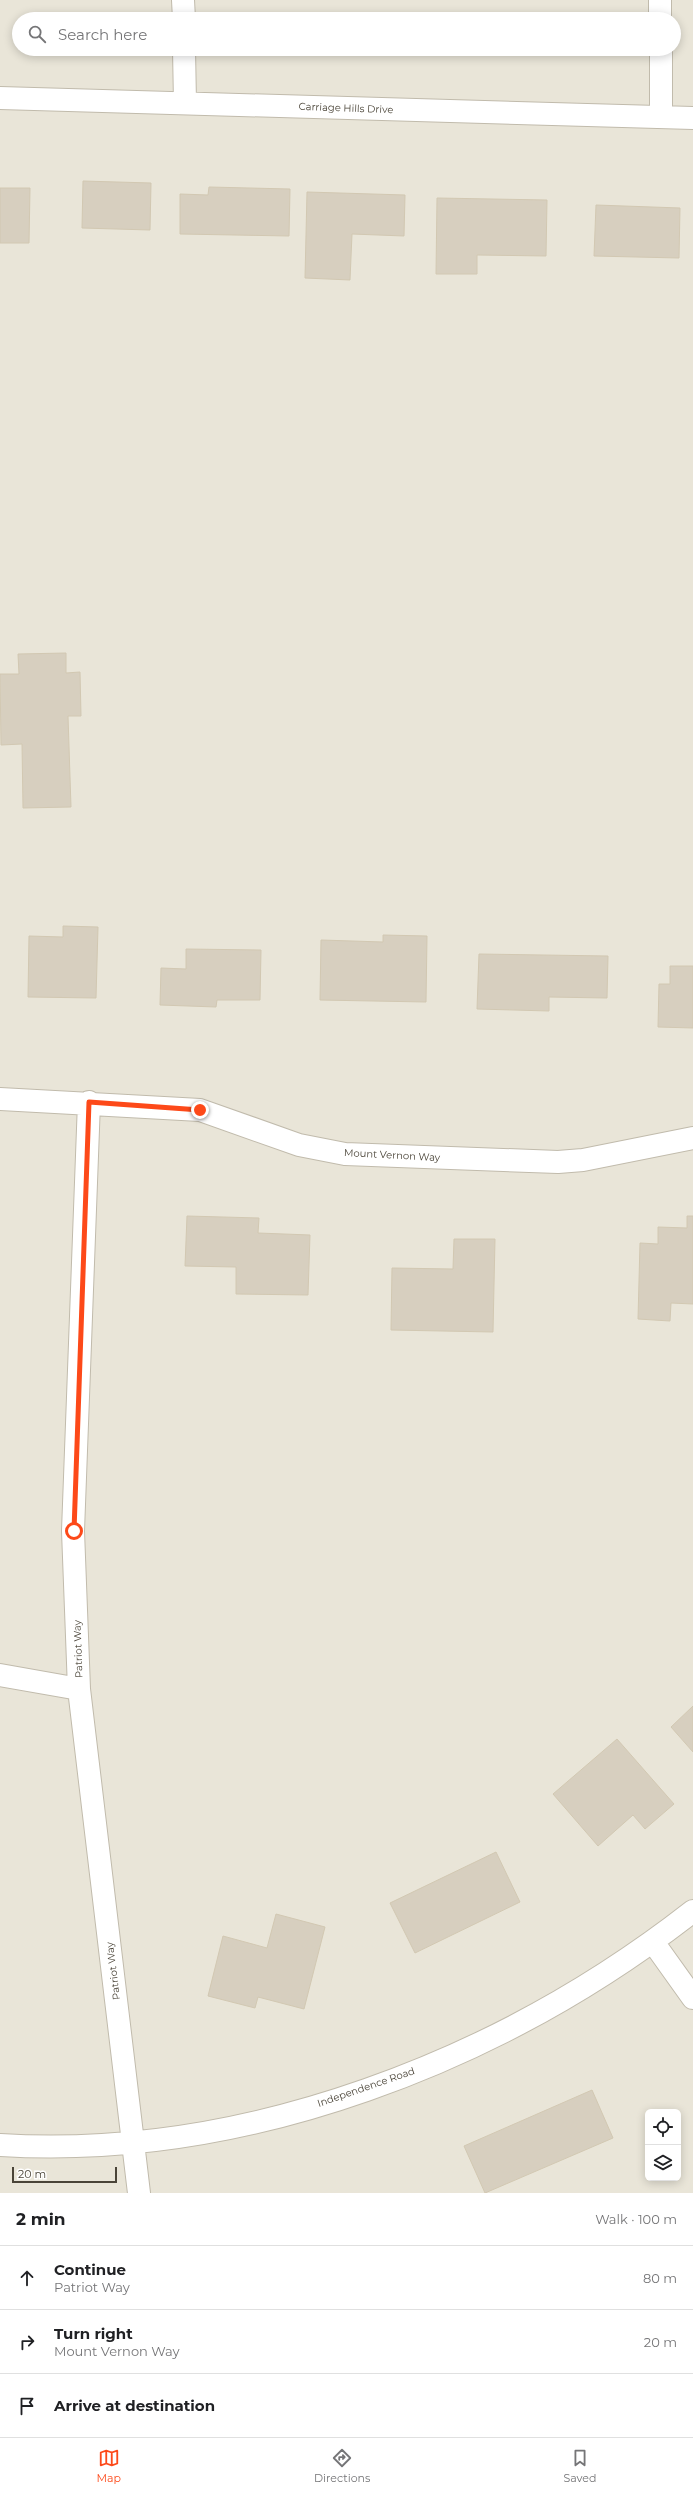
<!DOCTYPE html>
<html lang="en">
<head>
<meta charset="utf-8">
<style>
  :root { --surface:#fff; --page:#f2f2f2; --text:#202124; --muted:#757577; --line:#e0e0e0; --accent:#fd4919 }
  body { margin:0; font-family:Montserrat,sans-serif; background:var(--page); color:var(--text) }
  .controls { position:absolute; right:12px; bottom:12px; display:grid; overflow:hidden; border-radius:6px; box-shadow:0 2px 10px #0003 }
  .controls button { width:36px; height:36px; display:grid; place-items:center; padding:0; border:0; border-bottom:1px solid var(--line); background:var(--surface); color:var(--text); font:20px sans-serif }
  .scale { position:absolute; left:12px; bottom:10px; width:105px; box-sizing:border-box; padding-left:4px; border:2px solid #4a4438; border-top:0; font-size:11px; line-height:14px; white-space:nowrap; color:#4a4438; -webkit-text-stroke:3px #fff; paint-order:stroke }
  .stop { position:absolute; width:12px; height:12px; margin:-9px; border:3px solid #fd4919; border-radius:50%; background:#fff }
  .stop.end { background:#fd4919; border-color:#fff; box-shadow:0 1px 4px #0008 }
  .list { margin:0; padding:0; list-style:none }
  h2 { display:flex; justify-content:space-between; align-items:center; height:52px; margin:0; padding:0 16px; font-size:17px }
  h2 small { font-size:13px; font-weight:400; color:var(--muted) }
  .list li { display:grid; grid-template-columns:26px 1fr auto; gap:12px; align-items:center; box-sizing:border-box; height:64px; padding:0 16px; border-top:1px solid var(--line) }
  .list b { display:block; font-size:15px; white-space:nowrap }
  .list p { margin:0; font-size:13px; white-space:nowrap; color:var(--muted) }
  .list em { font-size:13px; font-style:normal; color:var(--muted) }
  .icon { flex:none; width:22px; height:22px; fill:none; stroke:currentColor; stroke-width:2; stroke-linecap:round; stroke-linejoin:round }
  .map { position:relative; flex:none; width:693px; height:2193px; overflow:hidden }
  .search { position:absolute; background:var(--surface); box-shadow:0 2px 10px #0003; left:12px; right:12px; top:12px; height:44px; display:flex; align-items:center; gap:10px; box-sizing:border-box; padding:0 14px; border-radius:22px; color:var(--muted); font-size:15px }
  .sheet { height:244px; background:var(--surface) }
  nav { display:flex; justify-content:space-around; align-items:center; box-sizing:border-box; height:56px; border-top:1px solid var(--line); background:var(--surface); font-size:11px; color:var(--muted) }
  nav a { display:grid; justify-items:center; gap:2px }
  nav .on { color:var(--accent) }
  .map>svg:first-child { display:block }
  .residential { fill:#e9e5d8; fill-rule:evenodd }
  .building { fill:#d7cfbf; stroke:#d2c8b2 }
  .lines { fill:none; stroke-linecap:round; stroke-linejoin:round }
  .minor-casing { stroke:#c1bbac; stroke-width:24 }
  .minor { stroke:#fff; stroke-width:22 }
  .route { stroke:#fd4919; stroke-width:5 }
  .labels { text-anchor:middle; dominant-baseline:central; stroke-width:3; stroke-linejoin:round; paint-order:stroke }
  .street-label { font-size:10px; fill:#4a4438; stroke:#fff }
</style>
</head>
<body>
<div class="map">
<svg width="693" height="2193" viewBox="0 0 693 2193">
  <rect width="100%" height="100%" fill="#f5f2ea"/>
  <path class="residential" d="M0 0H693V2193H0ZM19 19H674V49H19ZM648 2112H678V2178H648Z"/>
  <path class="building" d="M83 181 151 183 150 230 82 228Z
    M209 187 290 189 289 236 180 234V194L208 195Z
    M0 188H30L29 243H0Z
    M307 192 405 195 404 236 352 234 350 280 305 278Z
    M437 198 547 200 546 256 477 255V274H436Z
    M596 205 680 208 679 258 594 256Z
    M66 653V673L80 672 81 716H68L71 807 23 808 22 744 1 745 0 674H19L18 654Z
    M63 926 98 927 96 998 28 997 29 936 63 937Z
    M383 935 427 936 426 1002 320 1000 321 940 383 942Z
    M186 949 261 950 260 1000H217L216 1007 160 1005 161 968 186 969Z
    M479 954 608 956 607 998 549 997V1011L477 1009Z
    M670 966H693V1028L658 1027 659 984H670Z
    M187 1216 259 1218 258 1233 310 1235 308 1295 236 1294V1267L185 1266Z
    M687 1216H693V1304L671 1303 670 1321 638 1319 640 1243 658 1244V1227L687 1228Z
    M454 1239H495L493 1332 391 1330 392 1268 453 1269Z
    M693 1706V1752L671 1727Z
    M617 1739 674 1804 645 1829 633 1815 598 1846 553 1794Z
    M496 1852 520 1902 415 1953 390 1903Z
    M276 1914 325 1927 304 2009 258 1997 255 2008 208 1996 223 1936 267 1948Z
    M592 2090 613 2138 485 2193 464 2146Z"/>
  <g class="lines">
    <defs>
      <path id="minor" d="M183 0 184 19
        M660 0V19
        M184 49 185 103
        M661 49V117
        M0 98 693 118
        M0 1099 200 1110 299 1145 345 1154 558 1162 583 1160 693 1138
        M89 1102 73 1531 79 1689 139 2193
        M0 1675 79 1689
        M653 1942 693 1998
        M0 2145C246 2160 501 2061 693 1911"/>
    </defs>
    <use href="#minor" class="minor-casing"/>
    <use href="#minor" class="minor"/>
  </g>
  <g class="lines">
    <path class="route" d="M74 1531 89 1102 200 1110"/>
  </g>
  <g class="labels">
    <g class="street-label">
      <text transform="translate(346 108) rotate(2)">Carriage Hills Drive</text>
      <text transform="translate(392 1155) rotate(3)">Mount Vernon Way</text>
      <text transform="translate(78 1649) rotate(-92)">Patriot Way</text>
      <text transform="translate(113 1971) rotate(-97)">Patriot Way</text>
      <text transform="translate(366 2087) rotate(-19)">Independence Road</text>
    </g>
  </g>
</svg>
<div class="controls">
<button><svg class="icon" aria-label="locate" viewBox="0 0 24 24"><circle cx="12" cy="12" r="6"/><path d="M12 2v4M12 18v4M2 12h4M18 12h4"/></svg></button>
<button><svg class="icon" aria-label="layers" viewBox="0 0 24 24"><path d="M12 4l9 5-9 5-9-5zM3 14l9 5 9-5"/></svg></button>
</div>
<div class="scale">20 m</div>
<div class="stop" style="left:74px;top:1531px"></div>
<div class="stop end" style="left:200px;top:1110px"></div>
<div class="search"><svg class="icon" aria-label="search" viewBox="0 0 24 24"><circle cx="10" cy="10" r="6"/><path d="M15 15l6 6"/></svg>Search here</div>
</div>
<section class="sheet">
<h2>2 min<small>Walk · 100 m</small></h2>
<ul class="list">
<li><svg class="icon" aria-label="ahead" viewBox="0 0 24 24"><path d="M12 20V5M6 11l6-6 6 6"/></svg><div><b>Continue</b><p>Patriot Way</p></div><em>80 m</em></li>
<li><svg class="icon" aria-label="right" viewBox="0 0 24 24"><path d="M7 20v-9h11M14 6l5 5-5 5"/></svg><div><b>Turn right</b><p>Mount Vernon Way</p></div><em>20 m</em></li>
<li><svg class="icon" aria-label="arrive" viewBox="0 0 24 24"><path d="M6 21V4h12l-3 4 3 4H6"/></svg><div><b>Arrive at destination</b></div></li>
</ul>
</section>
<nav>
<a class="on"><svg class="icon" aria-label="map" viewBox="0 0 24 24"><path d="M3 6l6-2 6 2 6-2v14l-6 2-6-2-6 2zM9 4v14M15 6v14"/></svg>Map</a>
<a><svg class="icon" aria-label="directions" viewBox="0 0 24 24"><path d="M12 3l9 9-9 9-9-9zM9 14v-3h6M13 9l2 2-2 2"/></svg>Directions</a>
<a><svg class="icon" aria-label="saved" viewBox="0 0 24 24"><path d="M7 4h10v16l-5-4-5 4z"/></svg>Saved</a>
</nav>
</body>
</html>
